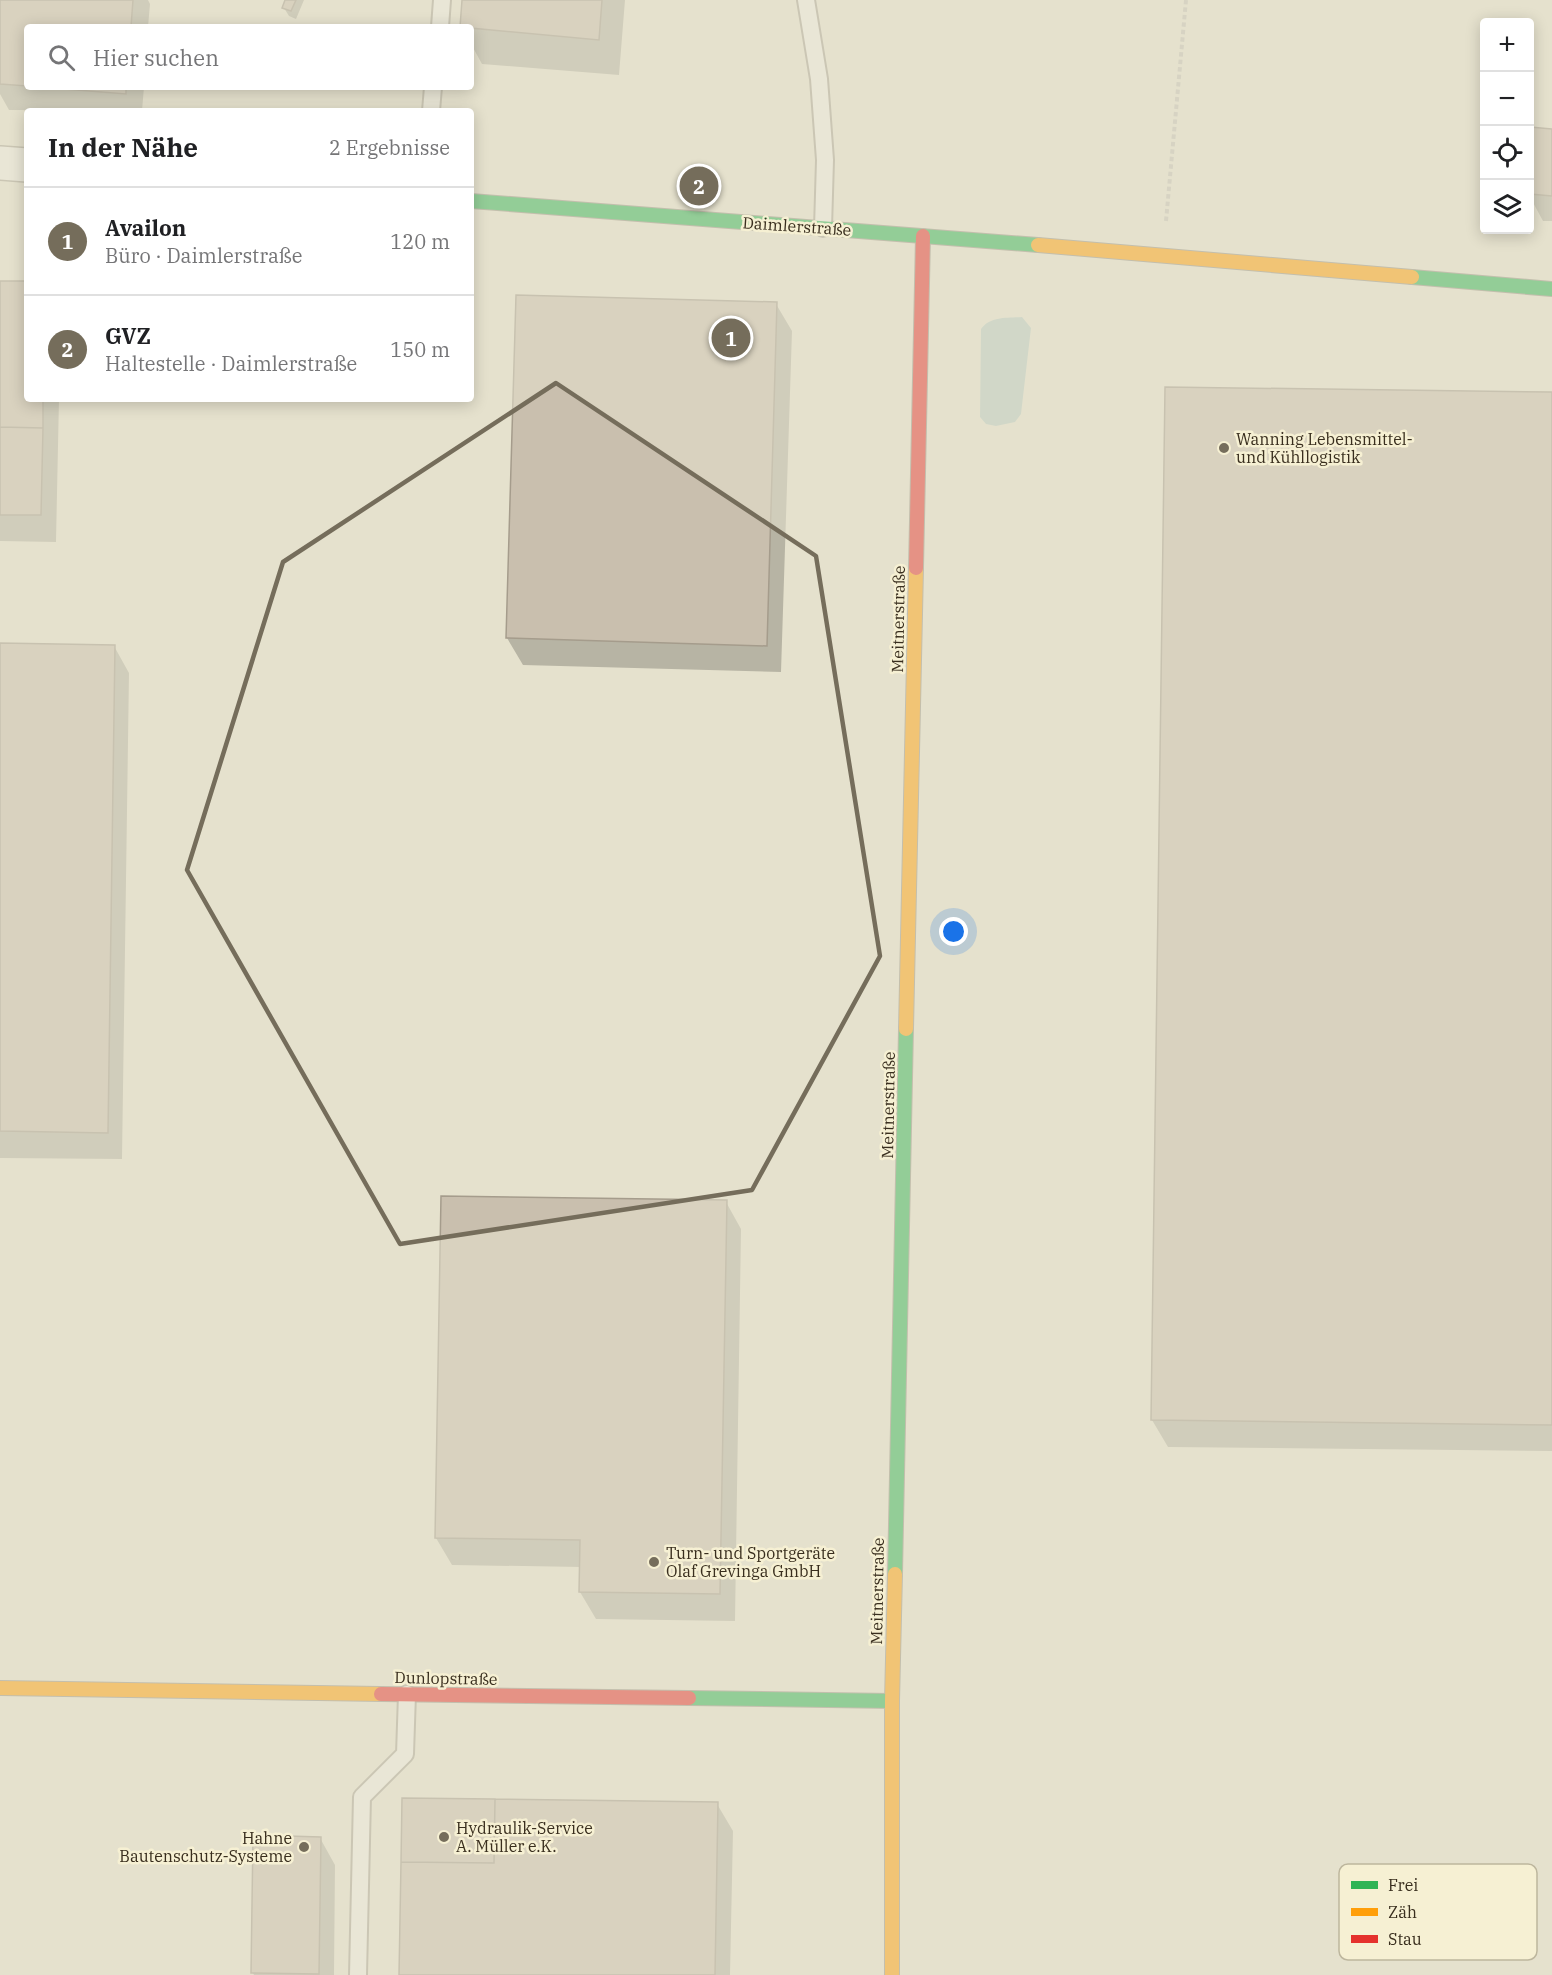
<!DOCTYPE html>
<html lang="de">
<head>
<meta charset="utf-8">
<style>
  :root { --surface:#fff; --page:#f2f2f2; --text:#202124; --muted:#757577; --line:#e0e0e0; --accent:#756d5b }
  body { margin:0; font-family:"IBM Plex Serif",serif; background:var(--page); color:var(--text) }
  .controls { position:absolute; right:18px; top:18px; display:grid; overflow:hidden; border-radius:6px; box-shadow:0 3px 15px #0003 }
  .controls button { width:54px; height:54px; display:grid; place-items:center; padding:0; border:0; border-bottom:2px solid var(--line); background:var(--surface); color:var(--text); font:30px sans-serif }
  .you { position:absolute; left:954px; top:932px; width:21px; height:21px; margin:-15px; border:4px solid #fff; border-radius:50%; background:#1a73e8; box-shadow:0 0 0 9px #1a73e833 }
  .badge { display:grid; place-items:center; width:39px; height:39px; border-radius:50%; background:var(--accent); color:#fff; font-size:20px; font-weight:700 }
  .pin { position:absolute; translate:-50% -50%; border:3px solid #fff; box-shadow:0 2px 6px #0006 }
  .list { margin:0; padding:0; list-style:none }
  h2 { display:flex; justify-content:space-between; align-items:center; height:78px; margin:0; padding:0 24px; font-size:26px }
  h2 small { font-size:20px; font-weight:400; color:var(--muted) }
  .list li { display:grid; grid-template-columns:39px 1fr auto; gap:18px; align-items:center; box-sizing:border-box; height:108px; padding:0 24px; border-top:2px solid var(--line) }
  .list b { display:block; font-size:22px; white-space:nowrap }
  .list p { margin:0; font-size:20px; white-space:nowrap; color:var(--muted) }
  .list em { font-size:20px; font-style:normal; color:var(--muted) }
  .icon { flex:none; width:33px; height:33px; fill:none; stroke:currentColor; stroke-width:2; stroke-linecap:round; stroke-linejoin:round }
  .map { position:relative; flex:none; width:1552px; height:1975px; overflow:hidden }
  .search { position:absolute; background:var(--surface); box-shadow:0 3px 15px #0003; left:24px; top:24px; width:450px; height:66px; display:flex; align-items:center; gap:15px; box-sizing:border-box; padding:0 21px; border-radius:6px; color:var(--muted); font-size:22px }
  .panel { position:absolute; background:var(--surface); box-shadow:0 3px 15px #0003; left:24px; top:108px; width:450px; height:294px; border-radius:6px }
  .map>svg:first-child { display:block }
  .water { fill:#b9cbc2 }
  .shadow { fill:#0003 }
  .building { fill:#c9bfae; stroke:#a59c8c; stroke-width:1.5 }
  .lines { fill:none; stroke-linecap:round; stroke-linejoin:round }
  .lane-casing { stroke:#aaa596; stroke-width:20 }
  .street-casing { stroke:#aaa596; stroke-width:36 }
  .fast-casing { stroke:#9a9586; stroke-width:16 }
  .slow-casing { stroke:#9a9586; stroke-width:16 }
  .jam-casing { stroke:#9a9586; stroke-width:16 }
  .path { stroke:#c5c2b6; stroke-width:4; stroke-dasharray:4.5 3; stroke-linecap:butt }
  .lane { stroke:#edeadf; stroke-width:16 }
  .street { stroke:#edeadf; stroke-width:33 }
  .fast { stroke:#30b455; stroke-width:14 }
  .slow { stroke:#ff9f0a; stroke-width:14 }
  .jam { stroke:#e5322d; stroke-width:14 }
  .marked { fill:none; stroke:#756d5b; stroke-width:4.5; stroke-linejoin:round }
  .poi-dot { fill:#756d5b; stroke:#f6f0d3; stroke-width:2 }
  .labels { text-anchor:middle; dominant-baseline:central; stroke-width:5; stroke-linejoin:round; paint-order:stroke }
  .street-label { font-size:16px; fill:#392e1e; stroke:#f6f0d3 }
  .poi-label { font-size:16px; fill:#392e1e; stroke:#f6f0d3; text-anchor:start }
  .key { fill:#f6f0d3; stroke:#bdb69d; stroke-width:1.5 }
  .key-label { font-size:16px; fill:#392e1e }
</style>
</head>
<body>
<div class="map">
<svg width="1552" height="1975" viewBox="0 0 1552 1975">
  <rect width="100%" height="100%" fill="#e5e1cd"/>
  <path class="water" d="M1022 317 1031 328 1021 414 1015 422 996 426 986 424 980 417 981 329C990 316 1008 318 1022 317Z"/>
  <path class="shadow" d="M0 0H148L150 4 148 27H27V87H144L142 111 9 110 0 94Z
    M287 0H304L296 19 289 16 284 8Z
    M464 0H625L619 75 482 64 471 44V27Z
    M1530 129 1552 131V221H1543L1530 197Z
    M0 282 27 283V399H59L56 542 0 541Z
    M776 304 792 331 781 672 523 665 507 638Z
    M1552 393V1451L1168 1447 1152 1420Z
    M0 644 114 646 129 673 122 1159 0 1158Z
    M726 1202 741 1229 735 1621 596 1619 580 1592 581 1567 452 1565 436 1538Z
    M717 1804 733 1831 730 1975H400Z
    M320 1838 335 1865 334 1975H254L253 1973Z"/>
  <path class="building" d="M0 0H133L131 27H27V86L0 84Z
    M285 0H296L291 11 282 8Z
    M462 0H602L599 40 460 27Z
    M39 87H126V94Z
    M1530 127 1552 129V196L1530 194Z
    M0 281H27V399H43V428L0 427Z
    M516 295 777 302 767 646 506 638Z
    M1165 387 1552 392V1425L1151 1420Z
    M0 427 43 428 41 515H0Z
    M0 643 115 645 108 1133 0 1131Z
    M441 1196 727 1200 720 1594 579 1592 580 1540 435 1538Z
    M402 1798 495 1799 494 1863 401 1862Z
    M495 1799 718 1802 715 1975H399L401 1862 494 1863Z
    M253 1835 321 1837 319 1974 251 1973Z"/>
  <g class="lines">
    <defs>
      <path id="lane" d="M806 0 819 79 825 160 823 228
        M440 27 442 0
        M431 111 433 87
        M358 1975 362 1797 405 1754 407 1694"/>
      <path id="street" d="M0 163 27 165"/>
      <path id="fast" d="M471 201 1038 245
        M1412 277 1552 289
        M895 1574 906 1029
        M689 1698 892 1701"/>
      <path id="slow" d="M1038 245 1412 277
        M906 1029 916 568
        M0 1688 381 1694
        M892 1975V1701L895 1574"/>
      <path id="jam" d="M916 568 923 236
        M381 1694 689 1698"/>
    </defs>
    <use href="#lane" class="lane-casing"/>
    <use href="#street" class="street-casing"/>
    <use href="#fast" class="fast-casing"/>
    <use href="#slow" class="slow-casing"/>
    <use href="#jam" class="jam-casing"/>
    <path class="path" d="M1166 221 1186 0"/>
    <use href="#lane" class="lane"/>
    <use href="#street" class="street"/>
    <use href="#fast" class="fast"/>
    <use href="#slow" class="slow"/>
    <use href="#jam" class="jam"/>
  </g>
  <path d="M0 0H1552V1975H0ZM556 383 816 556 880 956 752 1190 400 1244 187 870 283 562Z" fill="#e5e1cd" fill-opacity=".55" fill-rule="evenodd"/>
  <path class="marked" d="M556 383 816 556 880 956 752 1190 400 1244 187 870 283 562Z"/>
  <g class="poi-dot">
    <circle cx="1224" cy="448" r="6"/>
    <circle cx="654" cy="1562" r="6"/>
    <circle cx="444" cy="1837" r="6"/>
    <circle cx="304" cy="1847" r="6"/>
  </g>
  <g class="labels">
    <g class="street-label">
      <text transform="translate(797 226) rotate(4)">Daimlerstraße</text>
      <text transform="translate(898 619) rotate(-89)">Meitnerstraße</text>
      <text transform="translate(888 1105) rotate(-89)">Meitnerstraße</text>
      <text transform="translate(877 1591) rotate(-89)">Meitnerstraße</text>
      <text transform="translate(446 1678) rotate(1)">Dunlopstraße</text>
    </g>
    <g class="poi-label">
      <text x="1236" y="439">Wanning Lebensmittel-<tspan x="1236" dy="18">und Kühllogistik</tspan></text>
      <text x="666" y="1553">Turn- und Sportgeräte<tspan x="666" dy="18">Olaf Grevinga GmbH</tspan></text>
      <text x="456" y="1828">Hydraulik-Service<tspan x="456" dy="18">A. Müller e.K.</tspan></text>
      <text x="292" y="1838" text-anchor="end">Hahne<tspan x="292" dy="18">Bautenschutz-Systeme</tspan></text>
    </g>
  </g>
  <rect x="1339" y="1864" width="198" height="96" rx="9" class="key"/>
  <rect x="1351" y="1881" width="27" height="8" fill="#30b455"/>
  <rect x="1351" y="1908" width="27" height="8" fill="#ff9f0a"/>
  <rect x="1351" y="1935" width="27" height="8" fill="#e5322d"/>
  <g class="key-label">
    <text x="1388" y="1891">Frei</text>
    <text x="1388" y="1918">Zäh</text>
    <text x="1388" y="1945">Stau</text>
  </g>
</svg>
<div class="controls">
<button>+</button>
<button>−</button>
<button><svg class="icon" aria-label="locate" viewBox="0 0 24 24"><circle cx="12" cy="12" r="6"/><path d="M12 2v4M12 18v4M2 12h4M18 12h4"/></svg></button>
<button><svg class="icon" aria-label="layers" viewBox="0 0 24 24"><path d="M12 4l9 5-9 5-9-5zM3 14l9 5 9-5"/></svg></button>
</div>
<div class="you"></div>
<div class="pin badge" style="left:731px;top:338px">1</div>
<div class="pin badge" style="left:699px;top:186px">2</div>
<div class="search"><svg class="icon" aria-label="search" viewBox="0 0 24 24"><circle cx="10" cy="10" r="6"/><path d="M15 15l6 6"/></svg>Hier suchen</div>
<section class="panel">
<h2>In der Nähe<small>2 Ergebnisse</small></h2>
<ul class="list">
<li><span class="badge">1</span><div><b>Availon</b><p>Büro · Daimlerstraße</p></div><em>120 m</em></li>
<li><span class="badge">2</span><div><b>GVZ</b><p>Haltestelle · Daimlerstraße</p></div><em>150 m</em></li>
</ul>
</section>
</div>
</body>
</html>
